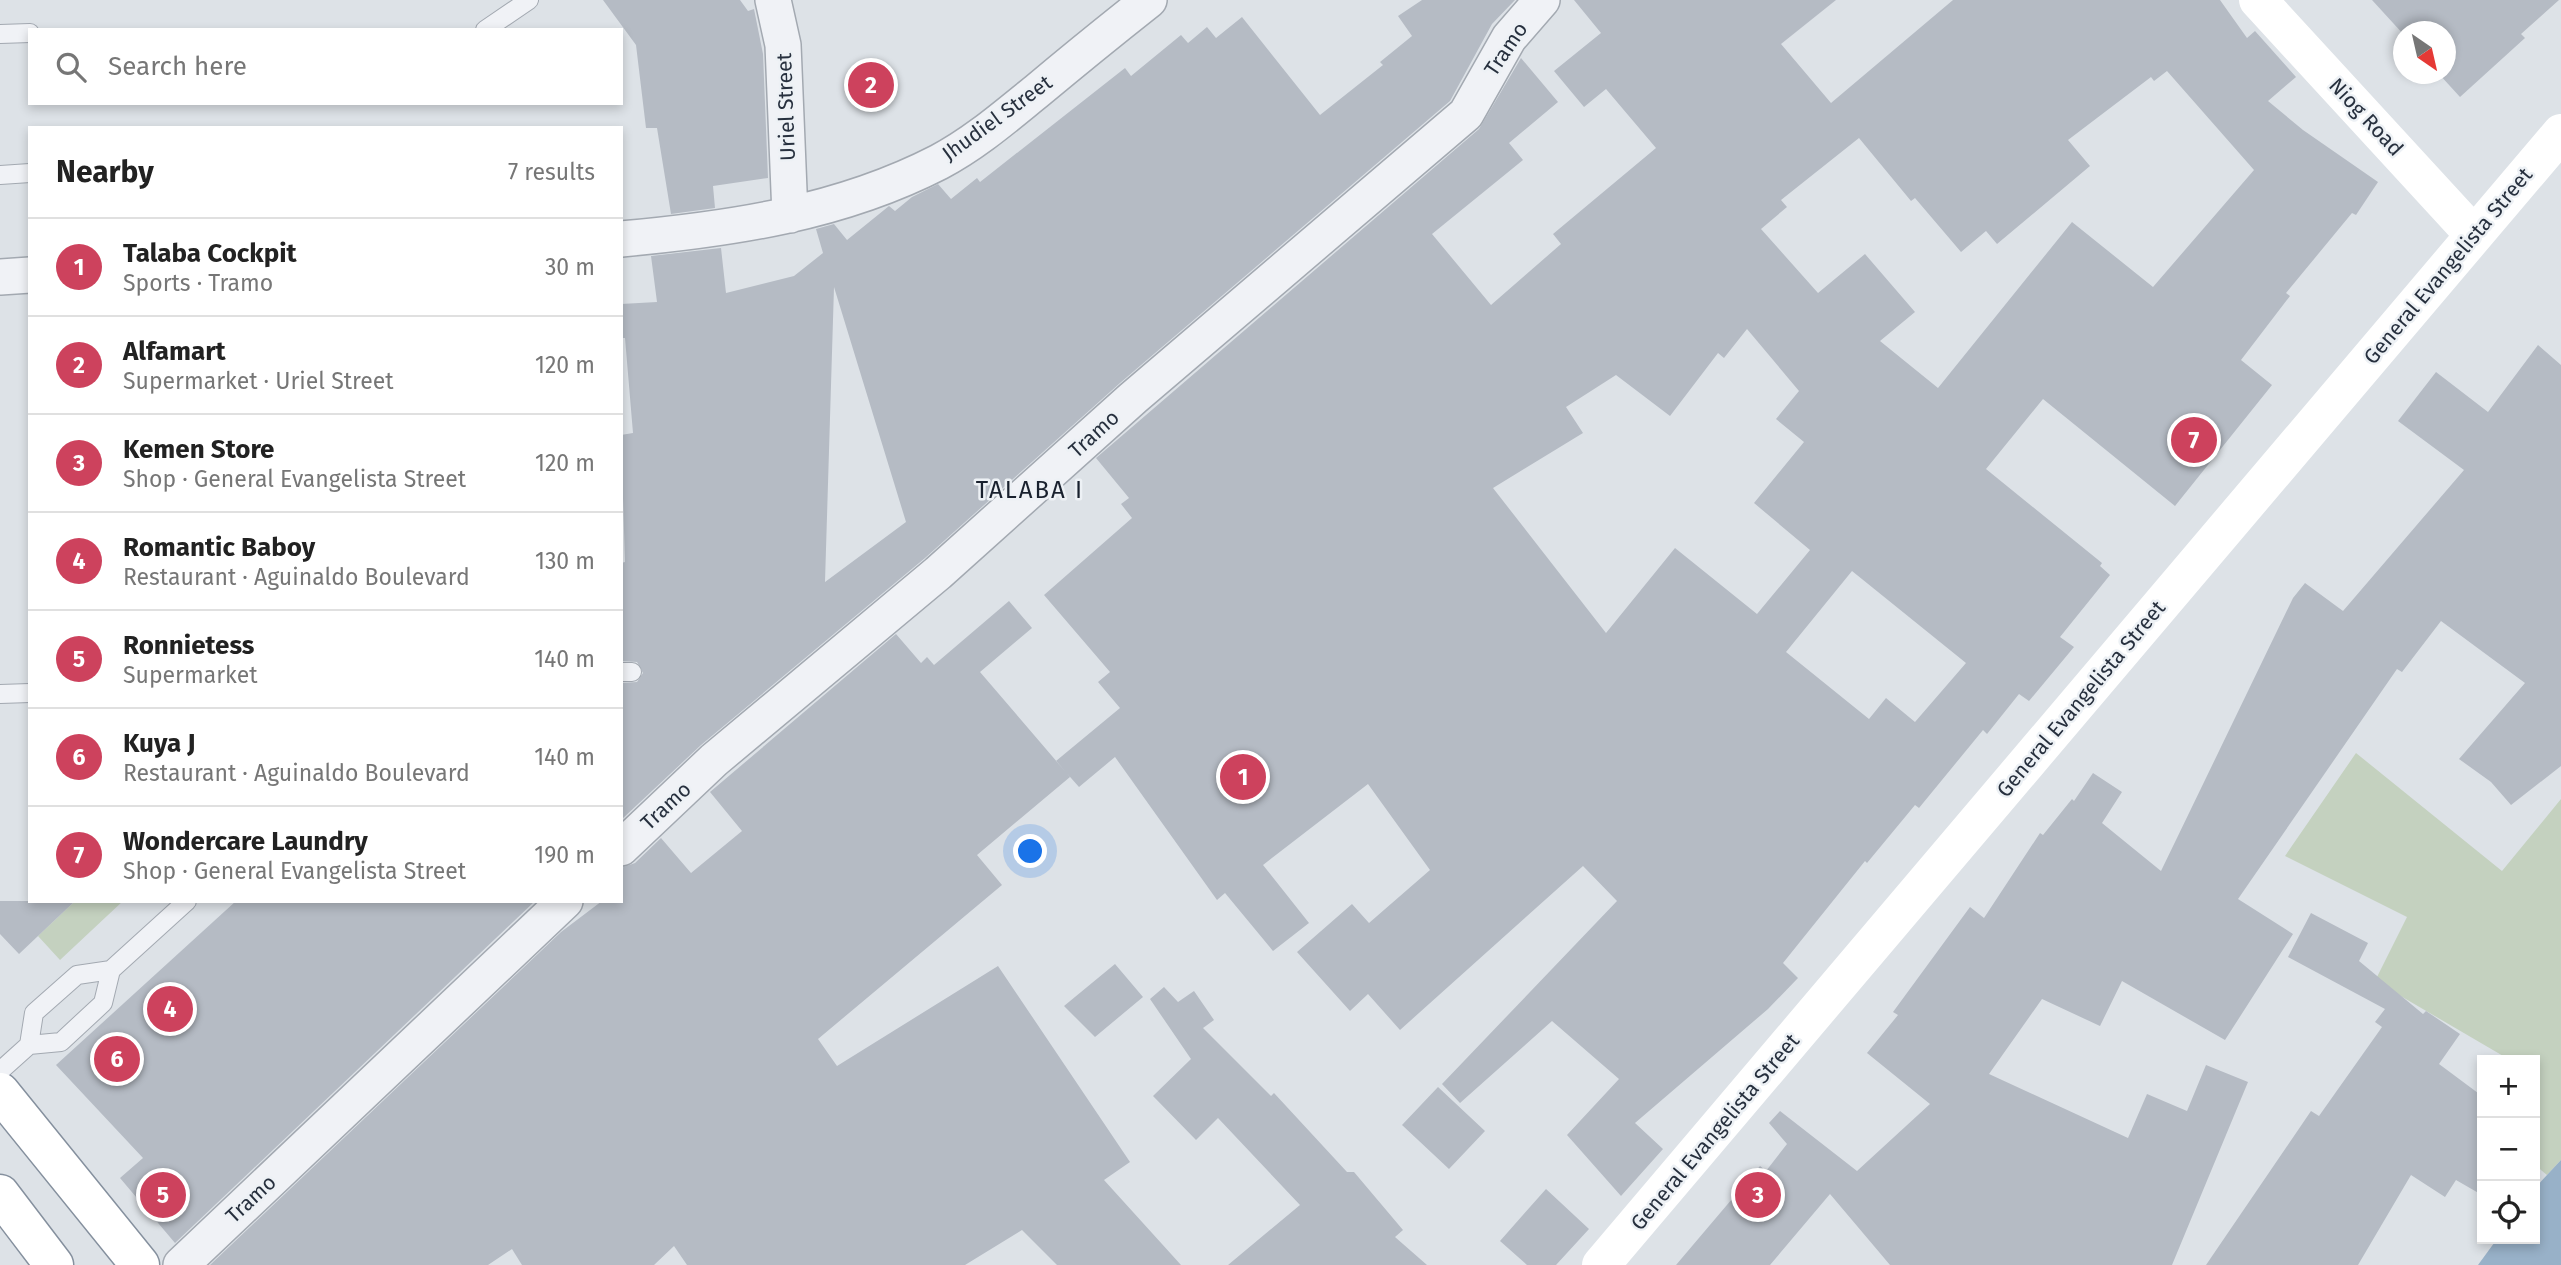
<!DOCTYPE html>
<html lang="en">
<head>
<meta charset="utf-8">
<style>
  :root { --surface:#fff; --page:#f2f2f2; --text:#222; --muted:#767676; --line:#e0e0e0; --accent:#cd425d }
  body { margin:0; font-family:"Fira Sans",sans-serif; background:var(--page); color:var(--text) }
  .controls { position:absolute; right:21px; bottom:21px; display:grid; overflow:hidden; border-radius:0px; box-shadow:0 4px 10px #0003 }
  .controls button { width:63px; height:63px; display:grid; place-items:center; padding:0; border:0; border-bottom:2px solid var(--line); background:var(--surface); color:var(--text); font:35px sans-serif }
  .compass { position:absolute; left:2393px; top:21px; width:63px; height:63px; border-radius:50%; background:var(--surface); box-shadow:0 4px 10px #0003; rotate:146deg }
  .you { position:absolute; left:1031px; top:852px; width:24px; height:24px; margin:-18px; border:5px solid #fff; border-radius:50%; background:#1a73e8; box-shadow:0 0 0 10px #1a73e833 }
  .badge { display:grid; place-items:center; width:46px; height:46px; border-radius:50%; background:var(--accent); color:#fff; font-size:23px; font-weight:700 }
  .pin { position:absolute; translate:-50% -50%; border:4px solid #fff; box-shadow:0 2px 7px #0006 }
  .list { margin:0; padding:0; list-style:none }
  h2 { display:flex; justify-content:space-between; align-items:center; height:91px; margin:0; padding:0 28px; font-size:30px }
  h2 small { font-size:23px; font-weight:400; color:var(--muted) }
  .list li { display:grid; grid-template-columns:46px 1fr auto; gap:21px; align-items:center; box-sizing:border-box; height:98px; padding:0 28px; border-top:2px solid var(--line) }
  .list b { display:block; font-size:26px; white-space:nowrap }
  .list p { margin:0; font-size:23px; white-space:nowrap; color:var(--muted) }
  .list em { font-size:23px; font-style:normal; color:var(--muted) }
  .icon { flex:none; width:38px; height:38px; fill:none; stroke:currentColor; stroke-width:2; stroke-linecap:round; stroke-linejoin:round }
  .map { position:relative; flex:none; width:2561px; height:1265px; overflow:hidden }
  .search { position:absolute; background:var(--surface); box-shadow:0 4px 10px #0003; left:28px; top:28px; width:595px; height:77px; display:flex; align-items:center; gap:18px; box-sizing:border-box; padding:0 24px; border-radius:0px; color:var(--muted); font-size:26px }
  .panel { position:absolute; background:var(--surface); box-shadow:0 4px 10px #0003; left:28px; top:126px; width:595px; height:777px; border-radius:0px }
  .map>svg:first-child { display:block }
  .green { fill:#c4d1bf }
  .water { fill:#98b1c8 }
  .building { fill:#b5bbc4; fill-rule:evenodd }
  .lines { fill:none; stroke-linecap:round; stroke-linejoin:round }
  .lane-casing { stroke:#a3a9b1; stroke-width:20 }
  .street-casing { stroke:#a3a9b1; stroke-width:38 }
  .highway-casing { stroke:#85909e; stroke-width:41 }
  .lane { stroke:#f0f2f6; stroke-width:18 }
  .street { stroke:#f0f2f6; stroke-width:35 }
  .secondary { stroke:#fff; stroke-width:38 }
  .highway { stroke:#fff; stroke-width:38 }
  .labels { text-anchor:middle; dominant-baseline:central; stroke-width:5; stroke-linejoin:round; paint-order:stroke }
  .street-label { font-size:21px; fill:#27303e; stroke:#edf1f5 }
  .quarter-label { font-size:24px; letter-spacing:2px; fill:#19212e; stroke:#edf1f5 }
</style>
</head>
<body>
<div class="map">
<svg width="2561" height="1265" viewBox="0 0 2561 1265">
  <rect width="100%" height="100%" fill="#dde2e7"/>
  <path class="green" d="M2356 753 2502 871 2561 799V1160L2547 1175 2535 1165V1060H2510L2375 981 2407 917 2285 856Z
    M75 901H123L60 960 38 936Z"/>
  <path class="water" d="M2561 1160V1265H2478L2497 1239H2535V1188Z"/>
  <path class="building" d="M603 0H740L748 11 754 9 763 54 768 178 713 186 715 208 671 214 657 128H646L636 45Z
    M1422 0H1515L1492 24 1450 101 1120 383 925 558 701 745 621 820V683L637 682 643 673 637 662 621 661V563L625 562 621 435 633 433 625 338H621V304L657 302 651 256 721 248 726 293 794 276 823 253 816 229 834 224 847 240 889 206 895 211 912 197 938 184 951 199 977 178 980 182 1125 68 1131 76 1181 35 1188 43 1207 27 1216 38 1242 17 1320 115 1383 65 1380 62 1412 36 1398 16ZM834 287 906 522 825 582Z
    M1574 0H1836L1781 44 1831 103 1953 0H2220L2247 38 2255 31 2296 77 2268 101 2303 130 2378 182 2356 215 2352 213 2286 293 2290 296 2241 360 2272 385 2175 506 2043 399 1986 469 2102 563 2100 566 2110 575 2060 637 2074 647 2029 701 2019 694 1987 734 1983 730 1919 808 1915 805 1867 863 1865 861 1783 963 1798 978 1768 1009 1635 1123 1663 1149 1621 1196 1567 1135 1619 1079 1552 1021 1460 1103 1442 1084 1617 901 1583 866 1400 1030 1368 994 1350 1011 1297 952 1352 904 1369 923 1430 870 1368 784 1263 865 1309 923 1273 951 1225 893 1217 900 1115 757 1079 787 1056 761 1120 708 1098 682 1110 672 1044 595 1132 518 1121 504 1129 498 1096 458 1479 129 1521 58 1558 102 1509 143 1523 160 1432 234 1491 305 1561 244 1553 234 1656 148 1606 89 1584 107 1554 71 1601 33ZM2167 71 2254 170 2153 287 2072 222 1938 388 1880 341 1915 312 1865 254 1818 293 1761 229 1787 207 1781 200 1859 138 1911 201 1915 198 1961 252 1986 231 1997 244 2090 166 2068 140 2151 77 2154 81ZM1747 329 1799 391 1776 419 1804 442 1754 503 1810 550 1757 614 1675 548 1606 633 1493 488 1583 433 1566 407 1616 375 1670 416 1718 353 1724 358ZM1852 571 1966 663 1915 722 1886 698 1869 719 1786 652Z
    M2372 0H2559L2521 34 2525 38 2460 97 2439 74H2446V32H2404V35Z
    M2538 345 2561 365V766L2511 805 2491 782 2459 759 2525 683 2441 621 2402 672 2397 669 2238 899 2293 934 2225 1040 2122 981 2100 1026 2042 999 1989 1074 2128 1138 2147 1094 2187 1111 2206 1065 2248 1082 2172 1265H1890L1830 1194 1770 1265H1676L1760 1166 1766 1171 1787 1144 1769 1123 1780 1111 1857 1171 1930 1104 1867 1053 1898 1015 1893 1012 1970 907 1984 918 2040 833 2043 835 2072 799 2074 801 2093 773 2122 792 2102 823 2161 871 2293 598 2305 583 2343 611 2464 470 2398 421 2436 372 2488 412Z
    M1009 601 1032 628 980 672 1070 777 977 855 1002 885 818 1039 837 1066 998 966 1130 1162 1104 1180 1181 1265H1057L1022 1230 965 1265H687L674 1246 654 1265H522L512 1249 488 1265H210L561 932 602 901H621V868L635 863 661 838 691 873 742 831 710 792 896 634 921 663 927 657 934 665Z
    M0 901H75L19 954 0 934Z
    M236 901H535L175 1243 120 1178 143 1158 56 1065Z
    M2311 913 2368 943 2359 961 2423 1014 2426 1011 2460 1034 2439 1064 2482 1096V1195L2456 1180 2445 1197 2411 1175 2358 1265H2206L2311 1111 2319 1116 2382 1027 2375 1022 2385 1009 2288 957Z
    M1115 964 1143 997 1095 1037 1064 1006Z
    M1164 987 1178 1002 1194 991 1214 1020 1203 1028 1271 1096 1274 1093 1347 1172H1354L1403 1230 1395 1237 1427 1265H1228L1300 1205 1218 1118 1196 1140 1153 1096 1191 1059 1150 999Z
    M1438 1087 1485 1131 1449 1169 1402 1125Z
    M1546 1189 1589 1229 1556 1265H1527L1500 1241Z"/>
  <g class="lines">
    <defs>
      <path id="lane" d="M485 30 529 0
        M0 34 30 33
        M0 175 30 173
        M621 672H632
        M0 694 30 693
        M29 1045 61 1042 103 1003 111 970
        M0 1071 29 1045 34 1013 77 975 111 970 187 901"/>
      <path id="street" d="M773 0 783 45 790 215
        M621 239C731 229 840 213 939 162 975 143 1006 116 1037 91 1074 60 1111 30 1149 0
        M0 277 30 275
        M621 848 714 760 938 573 1133 398 1466 114 1509 38 1542 0
        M181 1265 565 901"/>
      <path id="highway" d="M0 1092 140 1265
        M0 1194 54 1265"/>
    </defs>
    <use href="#lane" class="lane-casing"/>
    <use href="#street" class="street-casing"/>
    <use href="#highway" class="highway-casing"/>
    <use href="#lane" class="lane"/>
    <use href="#street" class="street"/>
    <path class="secondary" d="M2258 0 2474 235
      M1601 1265 2561 133"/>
    <use href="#highway" class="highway"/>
  </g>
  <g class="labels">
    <g class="street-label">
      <text transform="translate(1506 49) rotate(-56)">Tramo</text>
      <text transform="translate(786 107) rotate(-92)">Uriel Street</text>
      <text transform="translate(2366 117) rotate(47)">Niog Road</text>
      <text transform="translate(997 118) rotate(-36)">Jhudiel Street</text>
      <text transform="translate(2448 266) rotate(-50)">General Evangelista Street</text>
      <text transform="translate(1094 434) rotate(-42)">Tramo</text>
      <text transform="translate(2081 699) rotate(-50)">General Evangelista Street</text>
      <text transform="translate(666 806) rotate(-43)">Tramo</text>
      <text transform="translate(1715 1132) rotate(-50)">General Evangelista Street</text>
      <text transform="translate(251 1199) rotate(-43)">Tramo</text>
    </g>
    <g class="quarter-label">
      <text x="1030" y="490">TALABA I</text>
    </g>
  </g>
</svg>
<div class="controls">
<button>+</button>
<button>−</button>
<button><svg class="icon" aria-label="locate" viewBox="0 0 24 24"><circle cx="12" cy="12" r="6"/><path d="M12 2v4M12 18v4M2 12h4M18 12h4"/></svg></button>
</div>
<svg class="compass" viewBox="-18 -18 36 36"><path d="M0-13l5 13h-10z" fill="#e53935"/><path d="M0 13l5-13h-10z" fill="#767676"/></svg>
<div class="you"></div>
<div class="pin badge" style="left:1243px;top:777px">1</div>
<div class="pin badge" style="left:871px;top:85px">2</div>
<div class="pin badge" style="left:1758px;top:1195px">3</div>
<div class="pin badge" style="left:170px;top:1009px">4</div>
<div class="pin badge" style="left:163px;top:1195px">5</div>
<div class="pin badge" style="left:117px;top:1059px">6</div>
<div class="pin badge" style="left:2194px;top:440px">7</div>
<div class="search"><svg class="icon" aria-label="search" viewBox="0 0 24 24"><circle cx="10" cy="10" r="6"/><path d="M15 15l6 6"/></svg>Search here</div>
<section class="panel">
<h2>Nearby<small>7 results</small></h2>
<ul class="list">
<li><span class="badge">1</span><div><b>Talaba Cockpit</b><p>Sports · Tramo</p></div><em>30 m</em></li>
<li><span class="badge">2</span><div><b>Alfamart</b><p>Supermarket · Uriel Street</p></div><em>120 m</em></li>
<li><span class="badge">3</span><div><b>Kemen Store</b><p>Shop · General Evangelista Street</p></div><em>120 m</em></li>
<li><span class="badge">4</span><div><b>Romantic Baboy</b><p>Restaurant · Aguinaldo Boulevard</p></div><em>130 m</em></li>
<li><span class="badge">5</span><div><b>Ronnietess</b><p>Supermarket</p></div><em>140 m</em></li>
<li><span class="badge">6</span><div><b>Kuya J</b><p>Restaurant · Aguinaldo Boulevard</p></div><em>140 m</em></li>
<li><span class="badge">7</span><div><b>Wondercare Laundry</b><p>Shop · General Evangelista Street</p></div><em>190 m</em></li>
</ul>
</section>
</div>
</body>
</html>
